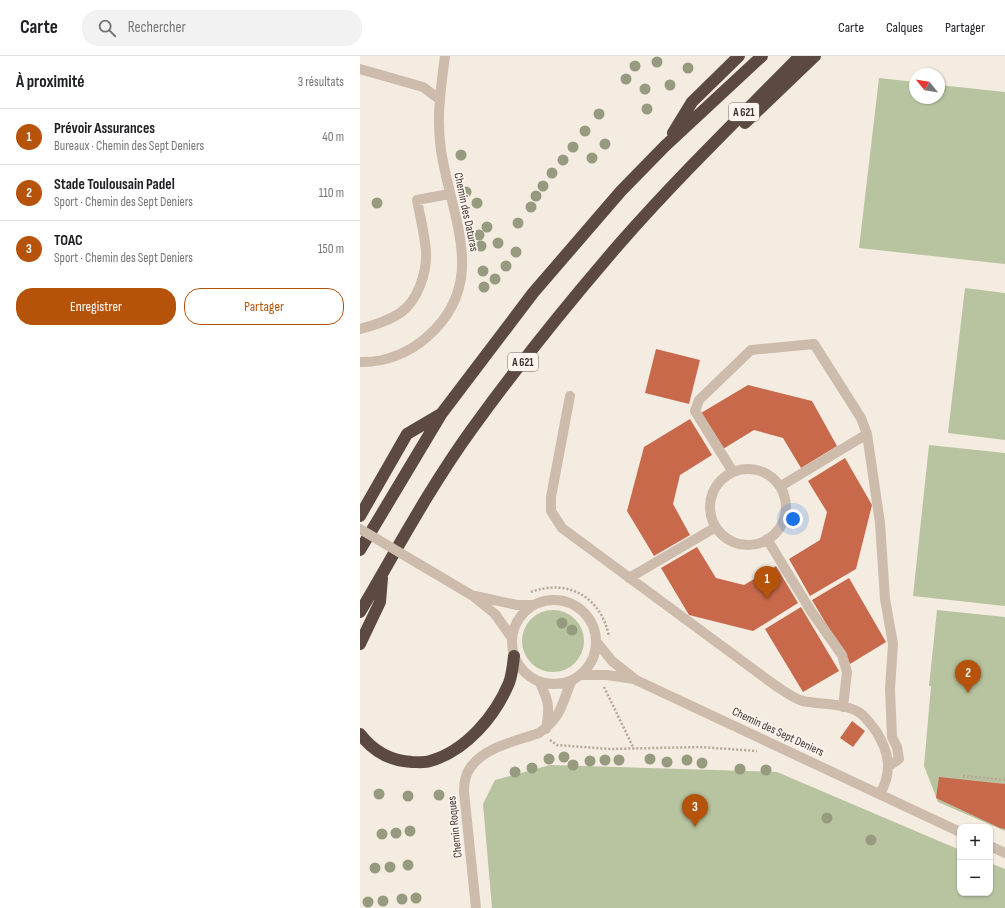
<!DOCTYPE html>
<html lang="fr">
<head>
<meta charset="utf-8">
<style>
  :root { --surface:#fff; --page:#f2f2f2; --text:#202124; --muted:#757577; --line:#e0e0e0; --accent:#b45309 }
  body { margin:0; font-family:"Sofia Sans Condensed",sans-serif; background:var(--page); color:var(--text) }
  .controls { position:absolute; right:12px; bottom:12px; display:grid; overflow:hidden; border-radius:8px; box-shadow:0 1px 3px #0004 }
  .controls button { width:36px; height:36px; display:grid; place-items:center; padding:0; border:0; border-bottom:1px solid var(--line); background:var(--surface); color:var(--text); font:20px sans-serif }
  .compass { position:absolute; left:549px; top:12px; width:36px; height:36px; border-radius:50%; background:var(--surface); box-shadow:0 1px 3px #0004; rotate:300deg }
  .you { position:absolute; left:433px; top:463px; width:14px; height:14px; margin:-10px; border:3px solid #fff; border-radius:50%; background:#1a73e8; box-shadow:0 0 0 6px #1a73e833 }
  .badge { display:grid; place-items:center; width:26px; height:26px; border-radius:50%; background:var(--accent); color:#fff; font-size:13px; font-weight:700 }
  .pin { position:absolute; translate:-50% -33px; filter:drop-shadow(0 1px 2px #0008) }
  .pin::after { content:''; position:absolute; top:21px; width:14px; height:12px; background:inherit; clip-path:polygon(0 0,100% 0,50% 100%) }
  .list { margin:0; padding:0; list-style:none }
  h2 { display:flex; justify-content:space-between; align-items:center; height:52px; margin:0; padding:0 16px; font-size:17px }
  h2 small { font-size:13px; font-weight:400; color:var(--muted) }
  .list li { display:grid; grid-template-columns:26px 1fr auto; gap:12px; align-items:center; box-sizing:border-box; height:56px; padding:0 16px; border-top:1px solid var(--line) }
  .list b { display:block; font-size:15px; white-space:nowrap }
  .list p { margin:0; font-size:13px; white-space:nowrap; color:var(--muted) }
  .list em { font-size:13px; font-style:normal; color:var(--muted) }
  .actions { display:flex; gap:8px; padding:12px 16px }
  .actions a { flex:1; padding:9px 0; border:1px solid var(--accent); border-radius:16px; text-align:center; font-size:14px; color:var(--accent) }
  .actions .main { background:var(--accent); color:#fff }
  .icon { flex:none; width:22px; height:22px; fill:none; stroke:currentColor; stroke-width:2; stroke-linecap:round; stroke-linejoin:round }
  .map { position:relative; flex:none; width:645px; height:852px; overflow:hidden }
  header { display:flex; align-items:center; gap:24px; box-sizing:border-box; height:56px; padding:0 20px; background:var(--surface); border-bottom:1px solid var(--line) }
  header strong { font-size:19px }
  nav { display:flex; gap:22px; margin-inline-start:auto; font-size:14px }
  .search { width:280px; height:36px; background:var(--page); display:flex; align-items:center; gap:10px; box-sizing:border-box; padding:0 14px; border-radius:16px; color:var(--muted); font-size:15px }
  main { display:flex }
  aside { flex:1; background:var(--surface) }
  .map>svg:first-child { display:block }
  .green { fill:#b8c4a0 }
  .building { fill:#c8694b }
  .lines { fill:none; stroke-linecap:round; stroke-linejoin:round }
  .path { stroke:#b9a596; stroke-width:2.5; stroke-dasharray:2 2; stroke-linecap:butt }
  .minor { stroke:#cdbbac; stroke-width:10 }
  .highway { stroke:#5c4a42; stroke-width:12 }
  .minor-bridge { stroke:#cdbbac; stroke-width:10 }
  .tree { fill:#969b7f }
  .labels { text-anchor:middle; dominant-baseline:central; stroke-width:3.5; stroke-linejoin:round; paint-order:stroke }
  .shield { fill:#fbf5ee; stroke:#756b66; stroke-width:1 }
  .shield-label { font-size:11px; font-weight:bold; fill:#3b302b }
  .street-label { font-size:12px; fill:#3b302b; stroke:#fbf5ee }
</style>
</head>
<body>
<header>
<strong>Carte</strong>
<div class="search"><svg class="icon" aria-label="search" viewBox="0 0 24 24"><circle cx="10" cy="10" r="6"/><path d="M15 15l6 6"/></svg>Rechercher</div>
<nav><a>Carte</a><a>Calques</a><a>Partager</a></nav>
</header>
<main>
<aside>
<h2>À proximité<small>3 résultats</small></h2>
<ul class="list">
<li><span class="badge">1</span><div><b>Prévoir Assurances</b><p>Bureaux · Chemin des Sept Deniers</p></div><em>40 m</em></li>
<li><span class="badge">2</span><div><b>Stade Toulousain Padel</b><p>Sport · Chemin des Sept Deniers</p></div><em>110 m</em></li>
<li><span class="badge">3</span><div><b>TOAC</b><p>Sport · Chemin des Sept Deniers</p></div><em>150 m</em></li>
</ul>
<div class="actions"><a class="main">Enregistrer</a><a>Partager</a></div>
</aside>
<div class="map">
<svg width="645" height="852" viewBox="0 0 645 852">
  <rect width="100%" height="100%" fill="#f4ebe1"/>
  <path class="green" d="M519 22 555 26V42H579V29L645 36V208L499 192Z
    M605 232 645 237V384L588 377Z
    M569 389 645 397V550L553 540Z
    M577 554 645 561V775L578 746 564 710 571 630H569Z
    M162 585a31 31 0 1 1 62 0a31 31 0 1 1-62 0Z
    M190 709 417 716 600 794V837H630V807L645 813V852H132L123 748 135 724Z"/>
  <path class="building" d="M296 293 340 304 329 348 285 337Z
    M388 329 452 345 477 390 441 412 423 382 394 374 363 393 341 357Z
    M330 363 352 399 320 419 313 448 330 479 294 500 267 455 284 391Z
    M485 402 512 449 496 513 450 540 429 503 460 484 467 456 448 425Z
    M337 491 356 522 384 529 416 510 438 547 393 575 329 559 301 512Z
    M489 522 526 586 490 608 452 544Z
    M441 551 479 615 443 636 405 573Z
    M492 665 505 675 493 691 480 682Z
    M579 721 645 728V773L640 772 576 742Z"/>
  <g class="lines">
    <path class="path" d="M171 536C209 522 242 542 249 581
      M244 631 274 693
      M190 684 197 689 250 693 340 691 397 695
      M603 720 645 724"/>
    <path class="minor" d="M0 13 63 31 79 43
      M0 273C14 269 28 265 40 257 58 245 67 216 66 196 65 179 60 161 57 144L89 138
      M0 306C24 307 49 297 67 281 130 226 91 162 81 94 76 62 81 31 85 0
      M210 340 191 441V455L202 472 416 630C424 635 434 643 443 645 461 649 483 646 500 657 506 661 511 669 516 675 529 696 533 715 520 738
      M350 451a38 38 0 1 1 76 0a38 38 0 1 1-76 0Z
      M373 416 335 355 339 344 391 294 454 288 501 362 507 378 520 467 525 543 533 588 530 633 532 681 537 691 539 703 529 710
      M421 430 507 378
      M407 483 451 555 482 599 487 616 483 651
      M59 508 113 540 135 558 152 582
      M269 522 356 471
      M115 540 157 549H174
      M152 586a42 42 0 1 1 84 0a42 42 0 1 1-84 0Z
      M236 585 252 605 276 624 600 776
      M220 619H247L274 623
      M179 625C189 645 190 651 186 673
      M630 790 645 797
      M116 852 104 736C104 728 105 719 110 712 124 691 157 685 179 677 203 660 201 648 212 624"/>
    <path class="highway" d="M385 67 455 0
      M313 77 332 46 379 0
      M0 460 47 378 81 358
      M0 494 82 357 173 237 261 135 305 90 402 0
      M0 556C36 495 70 431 112 373 159 308 209 246 261 186 318 121 380 61 440 0
      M0 588 20 546 22 522
      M0 678C13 695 30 705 52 706 58 706 65 707 70 705 106 695 135 660 149 627 152 619 153 609 154 600"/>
    <path class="minor-bridge" d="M0 473 59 508"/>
  </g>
  <g class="tree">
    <circle cx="297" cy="6" r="5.5"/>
    <circle cx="275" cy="10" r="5.5"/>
    <circle cx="328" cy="12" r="5.5"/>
    <circle cx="266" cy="23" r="5.5"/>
    <circle cx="310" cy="29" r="5.5"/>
    <circle cx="285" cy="33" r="5.5"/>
    <circle cx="287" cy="53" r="5.5"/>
    <circle cx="239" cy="58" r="5.5"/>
    <circle cx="225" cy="75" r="5.5"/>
    <circle cx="245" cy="88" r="5.5"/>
    <circle cx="213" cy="91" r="5.5"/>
    <circle cx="101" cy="99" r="5.5"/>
    <circle cx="232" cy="102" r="5.5"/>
    <circle cx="203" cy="104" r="5.5"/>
    <circle cx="192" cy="117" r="5.5"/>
    <circle cx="183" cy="130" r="5.5"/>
    <circle cx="106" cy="136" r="5.5"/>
    <circle cx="176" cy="140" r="5.5"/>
    <circle cx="17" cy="147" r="5.5"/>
    <circle cx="117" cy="147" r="5.5"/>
    <circle cx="171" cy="151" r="5.5"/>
    <circle cx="158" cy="167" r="5.5"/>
    <circle cx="127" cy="171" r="5.5"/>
    <circle cx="119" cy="179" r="5.5"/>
    <circle cx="138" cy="187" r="5.5"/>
    <circle cx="121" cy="190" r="5.5"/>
    <circle cx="156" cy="196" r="5.5"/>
    <circle cx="146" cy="210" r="5.5"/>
    <circle cx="123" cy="215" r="5.5"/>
    <circle cx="135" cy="223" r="5.5"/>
    <circle cx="124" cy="231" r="5.5"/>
    <circle cx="202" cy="567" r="5.5"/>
    <circle cx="212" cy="574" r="5.5"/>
    <circle cx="204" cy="701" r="5.5"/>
    <circle cx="189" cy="703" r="5.5"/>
    <circle cx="290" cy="703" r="5.5"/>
    <circle cx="245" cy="704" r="5.5"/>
    <circle cx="259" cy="704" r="5.5"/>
    <circle cx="327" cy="704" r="5.5"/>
    <circle cx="230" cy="705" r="5.5"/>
    <circle cx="307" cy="706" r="5.5"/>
    <circle cx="342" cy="707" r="5.5"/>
    <circle cx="213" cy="709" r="5.5"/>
    <circle cx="172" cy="712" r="5.5"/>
    <circle cx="380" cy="713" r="5.5"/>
    <circle cx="406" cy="714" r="5.5"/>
    <circle cx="155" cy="716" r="5.5"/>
    <circle cx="19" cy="738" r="5.5"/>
    <circle cx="79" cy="739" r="5.5"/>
    <circle cx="48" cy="740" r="5.5"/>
    <circle cx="467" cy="762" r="5.5"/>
    <circle cx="50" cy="775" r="5.5"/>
    <circle cx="36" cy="777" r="5.5"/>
    <circle cx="22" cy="778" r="5.5"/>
    <circle cx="511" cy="784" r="5.5"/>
    <circle cx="48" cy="809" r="5.5"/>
    <circle cx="30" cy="811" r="5.5"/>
    <circle cx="15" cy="812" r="5.5"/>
    <circle cx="56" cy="842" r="5.5"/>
    <circle cx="42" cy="843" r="5.5"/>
    <circle cx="23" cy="845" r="5.5"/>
    <circle cx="8" cy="846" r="5.5"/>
  </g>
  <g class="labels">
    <g class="shield">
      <rect x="369" y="47" width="30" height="18" rx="3"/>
      <rect x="148" y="297" width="30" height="18" rx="3"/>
    </g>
    <g class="shield-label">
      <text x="384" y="56">A 621</text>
      <text x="163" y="306">A 621</text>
    </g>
    <g class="street-label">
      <text transform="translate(106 156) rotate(78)">Chemin des Daturas</text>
      <text transform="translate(418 676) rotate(25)">Chemin des Sept Deniers</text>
      <text transform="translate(95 771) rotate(-96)">Chemin Roques</text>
    </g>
  </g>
</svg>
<div class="controls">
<button>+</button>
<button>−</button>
</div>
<svg class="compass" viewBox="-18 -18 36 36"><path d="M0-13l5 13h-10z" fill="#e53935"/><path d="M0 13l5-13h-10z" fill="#757577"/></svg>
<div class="you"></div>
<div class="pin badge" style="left:407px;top:543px">1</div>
<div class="pin badge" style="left:608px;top:637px">2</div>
<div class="pin badge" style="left:335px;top:771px">3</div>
</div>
</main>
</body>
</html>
